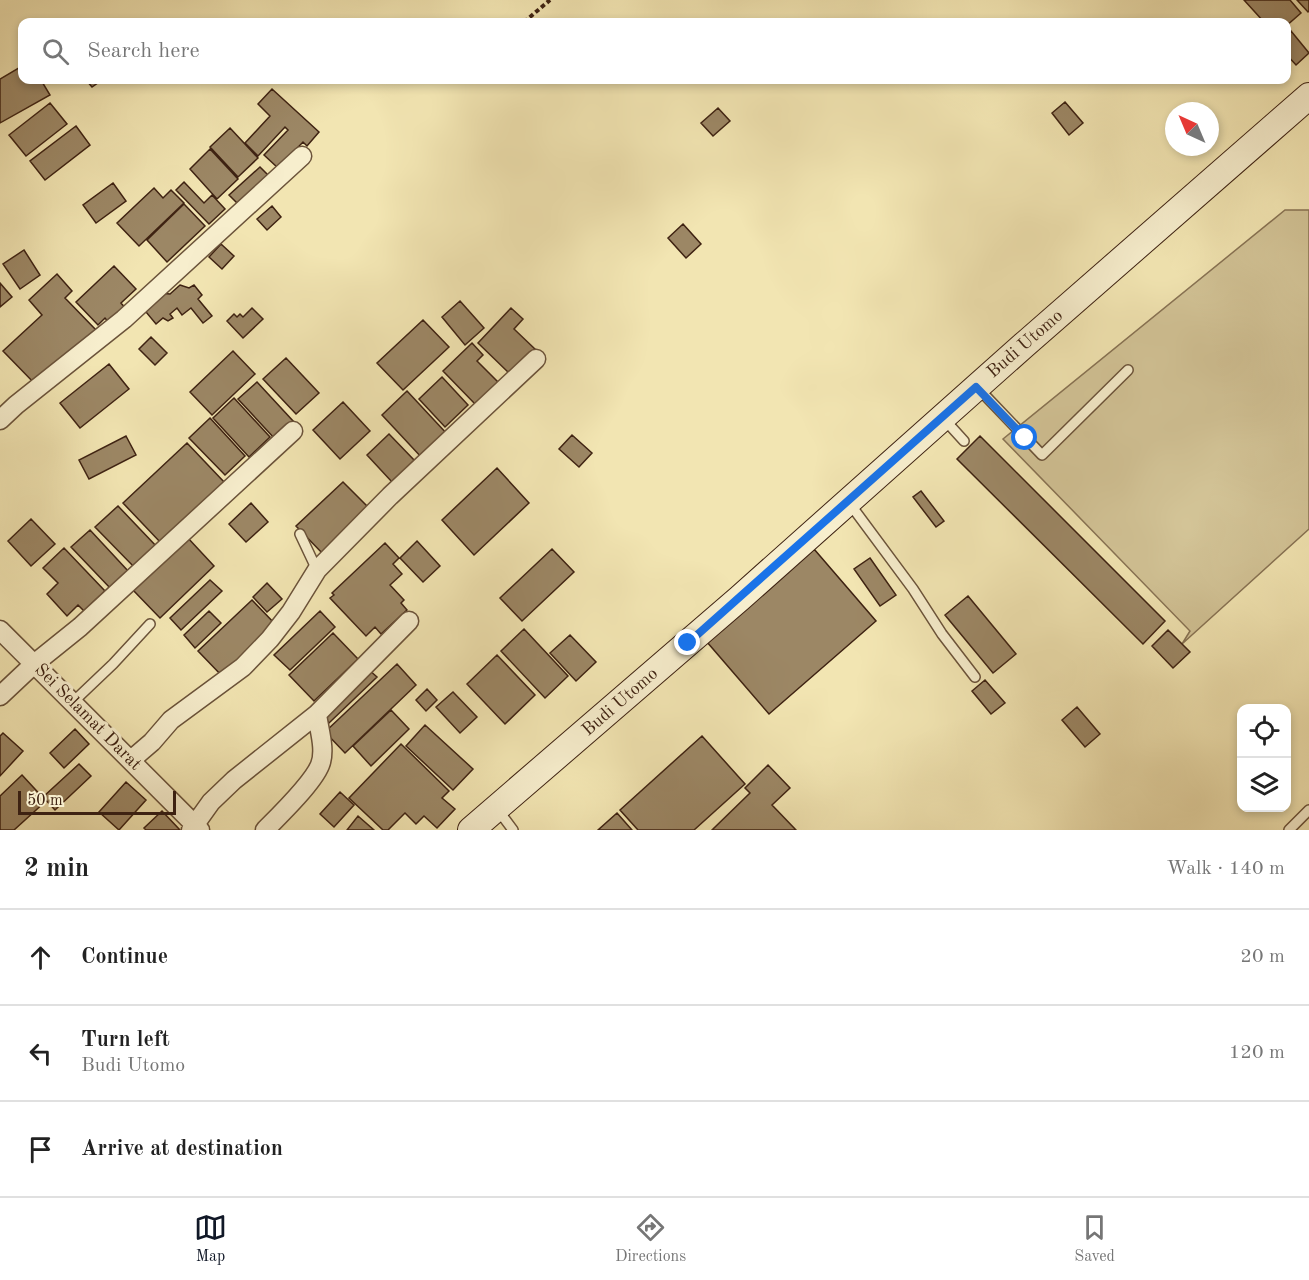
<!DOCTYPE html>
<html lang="en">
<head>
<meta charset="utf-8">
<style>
  :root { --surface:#fff; --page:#f2f2f2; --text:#222; --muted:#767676; --line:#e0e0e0; --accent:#111827 }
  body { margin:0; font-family:"Old Standard TT",serif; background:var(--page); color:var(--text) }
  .controls { position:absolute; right:18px; bottom:18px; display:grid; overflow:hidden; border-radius:12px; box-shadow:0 3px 9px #0003 }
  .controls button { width:54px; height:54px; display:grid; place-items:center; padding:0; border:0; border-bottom:2px solid var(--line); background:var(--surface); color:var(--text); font:30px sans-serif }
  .compass { position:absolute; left:1165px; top:102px; width:54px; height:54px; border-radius:50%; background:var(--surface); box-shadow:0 3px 9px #0003; rotate:316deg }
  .scale { position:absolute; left:18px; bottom:15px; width:158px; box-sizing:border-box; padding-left:6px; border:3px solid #3e2212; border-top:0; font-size:16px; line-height:21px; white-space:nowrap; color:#3e2212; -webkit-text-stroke:4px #f7eecd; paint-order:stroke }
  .stop { position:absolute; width:18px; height:18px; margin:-14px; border:4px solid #1a73e8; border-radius:50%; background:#fff }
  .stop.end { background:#1a73e8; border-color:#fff; box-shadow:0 2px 6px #0008 }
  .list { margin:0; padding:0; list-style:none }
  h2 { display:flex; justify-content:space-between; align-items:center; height:78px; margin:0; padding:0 24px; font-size:26px }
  h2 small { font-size:20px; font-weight:400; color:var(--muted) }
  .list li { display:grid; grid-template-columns:39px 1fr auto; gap:18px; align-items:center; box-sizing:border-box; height:96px; padding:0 24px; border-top:2px solid var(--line) }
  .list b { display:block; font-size:22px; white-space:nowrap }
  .list p { margin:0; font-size:20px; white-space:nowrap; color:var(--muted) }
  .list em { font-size:20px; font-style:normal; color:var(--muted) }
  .icon { flex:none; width:33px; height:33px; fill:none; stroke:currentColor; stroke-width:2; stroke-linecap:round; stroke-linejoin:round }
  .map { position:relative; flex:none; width:1309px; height:830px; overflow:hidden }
  .search { position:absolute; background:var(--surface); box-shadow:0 3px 9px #0003; left:18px; right:18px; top:18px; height:66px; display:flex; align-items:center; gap:15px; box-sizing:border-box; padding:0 21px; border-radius:12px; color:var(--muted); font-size:22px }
  .sheet { height:366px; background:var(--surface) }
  nav { display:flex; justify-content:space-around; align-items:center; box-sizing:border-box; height:84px; border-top:2px solid var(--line); background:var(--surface); font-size:16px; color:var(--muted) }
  nav a { display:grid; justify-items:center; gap:3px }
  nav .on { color:var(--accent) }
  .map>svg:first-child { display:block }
  .green { fill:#d3c497; stroke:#887354; stroke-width:1.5 }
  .building { fill:#9c8765; stroke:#3e2212; stroke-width:1.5 }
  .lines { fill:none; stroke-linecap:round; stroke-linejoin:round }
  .lane-casing { stroke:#6b533a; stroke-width:12 }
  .street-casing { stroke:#6b533a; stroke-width:21 }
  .secondary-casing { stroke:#3e2212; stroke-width:28 }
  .path { stroke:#3e2212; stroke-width:4; stroke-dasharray:4.5 3; stroke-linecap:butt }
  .lane { stroke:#f7eecd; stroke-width:9 }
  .street { stroke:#f7eecd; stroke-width:18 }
  .secondary { stroke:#f7eecd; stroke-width:26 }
  .route { stroke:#1a73e8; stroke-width:8 }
  .labels { text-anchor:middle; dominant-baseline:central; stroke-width:6; stroke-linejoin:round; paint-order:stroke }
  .street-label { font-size:18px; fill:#3e2212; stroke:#f7eecd }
</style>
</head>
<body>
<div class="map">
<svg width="1309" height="830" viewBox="0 0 1309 830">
  <rect width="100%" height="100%" fill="#f2e5b2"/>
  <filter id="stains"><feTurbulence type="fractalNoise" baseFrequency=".00333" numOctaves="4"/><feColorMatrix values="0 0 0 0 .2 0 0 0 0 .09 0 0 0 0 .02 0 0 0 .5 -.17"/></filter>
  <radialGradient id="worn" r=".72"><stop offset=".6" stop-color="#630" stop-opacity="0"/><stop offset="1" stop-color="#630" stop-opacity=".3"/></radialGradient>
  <path class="green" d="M1285 210H1309V529L1182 644 1190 631 1003 439Z"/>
  <path class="building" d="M1244 0H1290L1301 13 1286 26V22H1264Z
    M1297 0H1309V11L1308 12Z
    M1291 31 1309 53 1296 65 1286 54V35Z
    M22 66V80H41L50 95 0 123V79Z
    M86 80H102L92 87Z
    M272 89 319 132 307 146 303 142 278 168 264 155 288 130 285 127 258 156 245 143 270 116 258 104Z
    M1065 102 1083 123 1069 135 1052 113Z
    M50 103 67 124 26 156 9 135Z
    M718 108 730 121 713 136 701 123Z
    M76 126 90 145 45 180 30 161Z
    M230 128 258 158 238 177 210 147Z
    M210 149 238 179 217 199 190 169Z
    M260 167 270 177 240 206 229 195Z
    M184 182 204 203 212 195 225 209 209 224 176 190Z
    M113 183 126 201 96 223 83 205Z
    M154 188 163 198 171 190 184 203 139 246 117 223Z
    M184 204 205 226 167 262 147 240Z
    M272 206 281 217 267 230 257 219Z
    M683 224 701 244 686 258 668 238Z
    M221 244 234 256 222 269 209 257Z
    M24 250 40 275 20 289 3 264Z
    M114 266 136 289 121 303 127 310 111 325 105 318 98 325 76 302Z
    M57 274 72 291 65 298 96 330 37 386 3 351 42 315 29 300Z
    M0 283 12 297 0 307Z
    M180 285 189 288 194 285 202 295 198 299 212 316 203 323 191 308 182 315 177 308 170 314 173 318 168 321 163 318 156 324 141 306 159 293 170 294Z
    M460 301 484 328 465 345 442 317Z
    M252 308 263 319 243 338 227 321 234 314 237 317 240 314 243 317Z
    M511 308 523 319 514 329 536 350 511 375 478 343Z
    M423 320 449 347 403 390 377 363Z
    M151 337 167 353 155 365 139 349Z
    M472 343 483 355 477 361 499 383 476 405 443 371Z
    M233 351 255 374 212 415 190 392Z
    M286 358 319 393 296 414 263 379Z
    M109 364 129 389 80 428 60 403Z
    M442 377 468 405 445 427 419 399Z
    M257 382 294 422 275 439 238 399Z
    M407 391 448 435 423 459 382 415Z
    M234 398 270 437 249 457 213 418Z
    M343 402 370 431 340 459 313 430Z
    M210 418 245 456 225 475 189 438Z
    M389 434 415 461 392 482 367 455Z
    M572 435 592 453 579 467 559 449Z
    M126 436 136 455 89 479 79 460Z
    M980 436 1165 621 1143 644 957 459Z
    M187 443 225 483 161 543 123 503Z
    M497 468 529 503 474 555 442 520Z
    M343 482 371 510 324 555 296 526Z
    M921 491 944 521 936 527 913 497Z
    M251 503 268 522 246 542 229 524Z
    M118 506 158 548 136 569 95 527Z
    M31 519 55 544 31 566 8 541Z
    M90 530 129 572 111 589 71 547Z
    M187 537 214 566 160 618 132 589Z
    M417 541 440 566 423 582 400 558Z
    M385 543 399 558 393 564 402 574 390 585 404 600 401 603 407 610 381 634 375 627 366 636 330 598 334 595 332 593Z
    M64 548 105 591 84 611 78 605 67 616 47 594 58 583 43 568Z
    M552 549 574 572 522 621 500 598Z
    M814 549 876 621 769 714 707 642Z
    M870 558 896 595 880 606 854 569Z
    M210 580 222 591 181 630 170 618Z
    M267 583 282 599 267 612 253 597Z
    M968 596 1016 654 993 673 945 615Z
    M252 600 277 626 223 677 198 651Z
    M209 611 221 623 195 648 184 635Z
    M320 611 335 627 290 670 274 655Z
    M524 629 568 676 545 698 501 651Z
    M1168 630 1190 652 1173 668 1152 646Z
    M333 633 358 659 314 701 289 675Z
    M570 635 596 662 576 681 550 653Z
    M497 655 535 695 505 724 467 684Z
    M397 664 416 685 345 753 325 732Z
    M368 669 377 677 329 723 321 713Z
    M985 680 1005 703 991 714 972 691Z
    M427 689 437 700 426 711 416 700Z
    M453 692 477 717 460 733 436 707Z
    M1077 707 1100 734 1085 747 1062 720Z
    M391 710 409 729 371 766 353 746Z
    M425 725 473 769 453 790 406 746Z
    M75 729 89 744 64 768 50 753Z
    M3 733 23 751 0 776V736Z
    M702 736 745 784 694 830H638L620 810Z
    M401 744 449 791 442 798 455 809 437 828 424 816 416 824 405 813 388 830H383L349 798Z
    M79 764 91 776 55 810 43 797Z
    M768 765 790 788 772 805 796 830H712L750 793 745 788Z
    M22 775 46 801 14 830H0V796Z
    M126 782 146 800 119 830 99 812Z
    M340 792 354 805 334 827 320 814Z
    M162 811 180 830H146L144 828Z
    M617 813 632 830H598Z
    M358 816 374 830H347Z"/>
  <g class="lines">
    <defs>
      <path id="lane" d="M978 388 1042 455 1128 370
        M944 419 964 441
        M850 504 913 589 942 634 975 677
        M300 534 317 570
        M72 703 113 664 150 624
        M498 810 513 830
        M1289 830 1309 810"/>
      <path id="street" d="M0 420 16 405 124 319 302 156
        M0 630 200 830
        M0 696 34 664 80 627 293 431
        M131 760 152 742 171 720 243 667 270 639 291 612 317 570 390 496 536 359
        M191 830 211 802 234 780 317 714 409 621
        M265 830C279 816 313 783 320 765 326 750 319 730 317 714"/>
      <path id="secondary" d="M471 830 740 598 1024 345 1309 96"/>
    </defs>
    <use href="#lane" class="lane-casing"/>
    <use href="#street" class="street-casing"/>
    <use href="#secondary" class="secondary-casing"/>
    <path class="path" d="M524 22 550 0"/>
    <use href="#lane" class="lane"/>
    <use href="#street" class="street"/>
    <use href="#secondary" class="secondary"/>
  </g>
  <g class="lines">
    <path class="route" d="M688 643 976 387 1025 438"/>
  </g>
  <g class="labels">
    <g class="street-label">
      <text transform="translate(1025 344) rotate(-41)">Budi Utomo</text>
      <text transform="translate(620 702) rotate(-41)">Budi Utomo</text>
      <text transform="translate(88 717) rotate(45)">Sei Selamat Darat</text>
    </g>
  </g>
  <rect width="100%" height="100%" filter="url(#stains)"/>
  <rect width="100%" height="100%" fill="url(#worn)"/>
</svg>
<div class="controls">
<button><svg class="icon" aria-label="locate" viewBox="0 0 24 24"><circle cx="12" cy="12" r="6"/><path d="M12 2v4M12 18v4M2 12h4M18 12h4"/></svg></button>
<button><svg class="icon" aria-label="layers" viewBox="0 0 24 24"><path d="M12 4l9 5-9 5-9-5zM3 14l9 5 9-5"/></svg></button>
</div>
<svg class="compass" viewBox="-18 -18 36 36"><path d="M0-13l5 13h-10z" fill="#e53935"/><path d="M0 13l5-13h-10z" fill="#767676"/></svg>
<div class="scale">50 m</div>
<div class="stop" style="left:1025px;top:438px"></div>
<div class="stop end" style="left:688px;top:643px"></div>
<div class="search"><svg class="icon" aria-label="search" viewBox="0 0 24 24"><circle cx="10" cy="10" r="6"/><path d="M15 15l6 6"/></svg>Search here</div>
</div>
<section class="sheet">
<h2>2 min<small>Walk · 140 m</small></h2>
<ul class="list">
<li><svg class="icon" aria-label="ahead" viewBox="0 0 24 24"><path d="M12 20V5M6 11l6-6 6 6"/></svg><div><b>Continue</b></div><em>20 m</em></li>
<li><svg class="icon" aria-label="left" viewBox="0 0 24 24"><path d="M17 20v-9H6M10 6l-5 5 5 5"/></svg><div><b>Turn left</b><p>Budi Utomo</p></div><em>120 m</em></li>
<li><svg class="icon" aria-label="arrive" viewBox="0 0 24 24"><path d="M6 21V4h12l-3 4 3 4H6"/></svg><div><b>Arrive at destination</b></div></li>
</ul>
</section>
<nav>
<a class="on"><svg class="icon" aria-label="map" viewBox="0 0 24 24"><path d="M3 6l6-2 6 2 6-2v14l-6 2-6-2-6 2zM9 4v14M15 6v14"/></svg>Map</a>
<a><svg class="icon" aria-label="directions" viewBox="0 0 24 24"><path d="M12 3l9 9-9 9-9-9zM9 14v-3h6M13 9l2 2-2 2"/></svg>Directions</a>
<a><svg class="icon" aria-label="saved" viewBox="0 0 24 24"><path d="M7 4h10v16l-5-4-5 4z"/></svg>Saved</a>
</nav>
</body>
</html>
